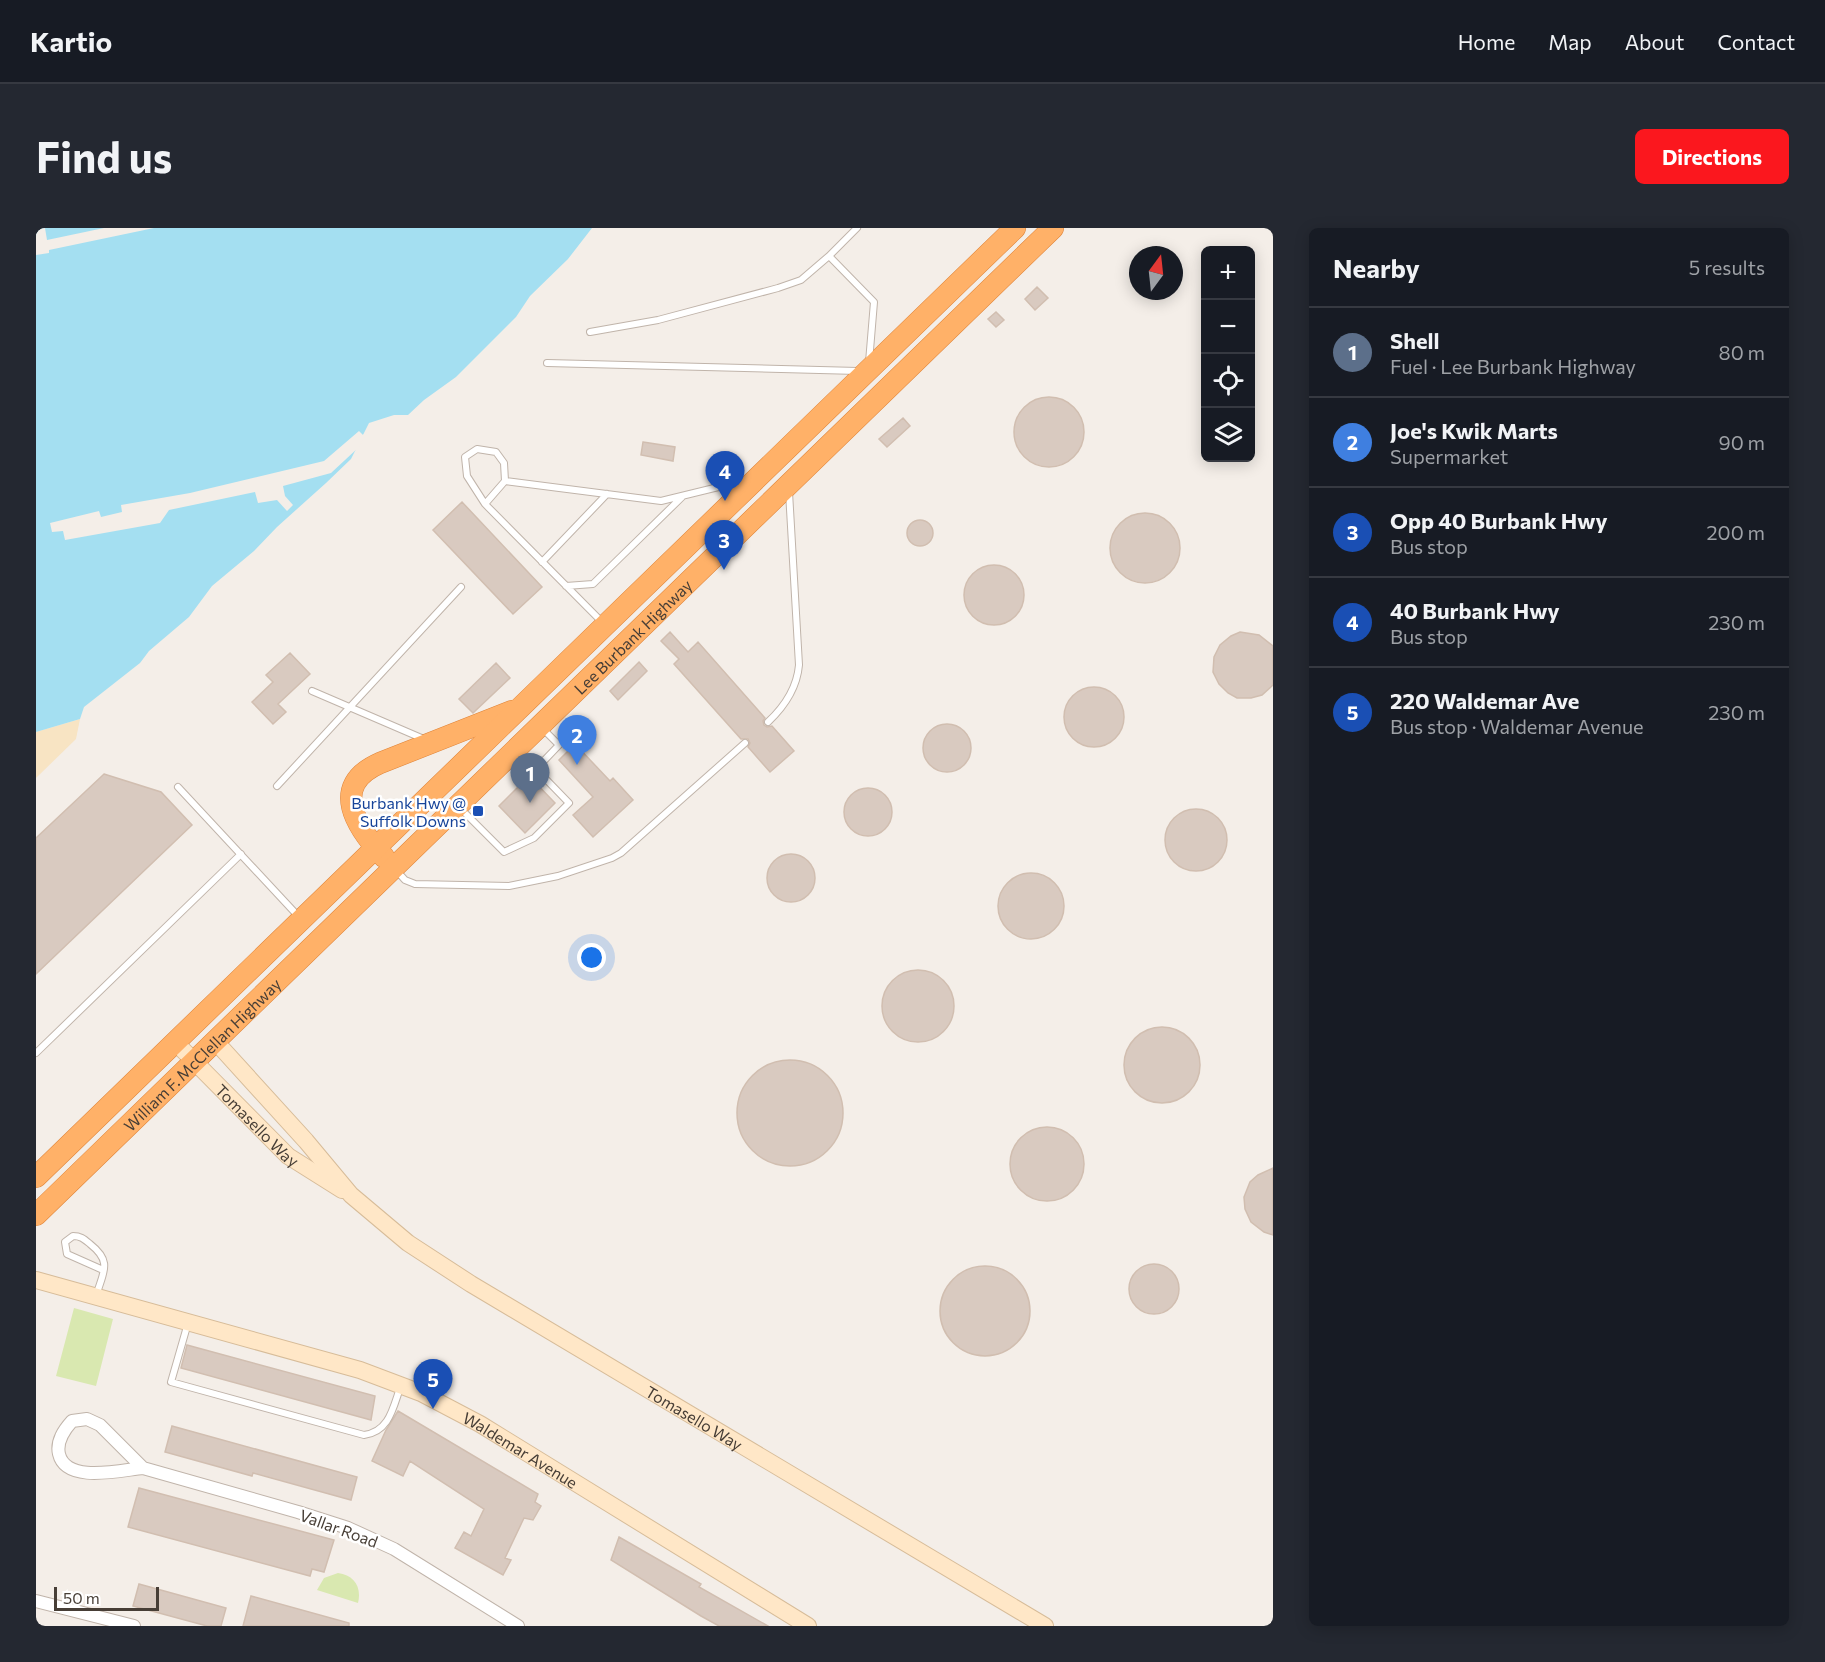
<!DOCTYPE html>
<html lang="en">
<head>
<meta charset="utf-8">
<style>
  :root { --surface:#171b24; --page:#242831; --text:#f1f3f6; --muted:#9ea1a6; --line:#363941; --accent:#fb171e }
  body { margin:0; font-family:Commissioner,sans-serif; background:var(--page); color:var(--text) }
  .controls { position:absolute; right:18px; top:18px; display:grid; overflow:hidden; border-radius:9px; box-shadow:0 3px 15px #0003 }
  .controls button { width:54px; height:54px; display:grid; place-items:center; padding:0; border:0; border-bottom:2px solid var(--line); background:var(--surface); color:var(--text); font:30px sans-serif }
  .compass { position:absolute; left:1093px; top:18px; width:54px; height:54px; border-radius:50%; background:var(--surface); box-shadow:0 3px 15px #0003; rotate:15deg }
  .scale { position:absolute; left:18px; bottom:15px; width:105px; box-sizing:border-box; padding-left:6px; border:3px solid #473e36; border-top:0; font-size:16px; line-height:21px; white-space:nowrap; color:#473e36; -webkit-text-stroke:4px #fff; paint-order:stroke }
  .you { position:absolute; left:556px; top:730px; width:21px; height:21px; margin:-15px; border:4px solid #fff; border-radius:50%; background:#1a73e8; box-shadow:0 0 0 9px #1a73e833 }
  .badge { display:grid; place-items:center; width:39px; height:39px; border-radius:50%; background:var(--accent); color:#fff; font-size:20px; font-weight:700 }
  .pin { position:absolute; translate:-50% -50px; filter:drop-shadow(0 2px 3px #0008) }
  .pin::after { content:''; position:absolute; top:32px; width:21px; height:18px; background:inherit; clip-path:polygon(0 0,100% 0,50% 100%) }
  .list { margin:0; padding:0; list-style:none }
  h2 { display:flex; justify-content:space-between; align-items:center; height:78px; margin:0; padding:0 24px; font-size:26px }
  h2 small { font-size:20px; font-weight:400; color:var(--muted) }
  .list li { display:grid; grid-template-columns:39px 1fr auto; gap:18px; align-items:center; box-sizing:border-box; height:90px; padding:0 24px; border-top:2px solid var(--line) }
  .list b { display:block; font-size:22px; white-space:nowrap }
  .list p { margin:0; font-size:20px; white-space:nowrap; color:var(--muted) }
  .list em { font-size:20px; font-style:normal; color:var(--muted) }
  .icon { flex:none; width:33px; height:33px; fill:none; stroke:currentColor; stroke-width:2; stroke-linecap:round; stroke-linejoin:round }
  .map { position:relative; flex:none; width:1237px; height:1398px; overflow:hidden; border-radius:9px }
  header { display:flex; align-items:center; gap:36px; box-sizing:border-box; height:84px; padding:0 30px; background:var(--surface); border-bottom:2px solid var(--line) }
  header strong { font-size:28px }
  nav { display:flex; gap:33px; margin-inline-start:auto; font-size:21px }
  .intro { display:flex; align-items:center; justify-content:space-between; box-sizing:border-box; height:144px; padding:0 36px }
  h1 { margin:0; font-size:42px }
  .button { padding:15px 27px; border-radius:9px; background:var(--accent); color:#fff; font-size:21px; font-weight:700 }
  main { display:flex; gap:36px; padding:0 36px }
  aside { flex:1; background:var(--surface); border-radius:9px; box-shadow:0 3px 15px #0003 }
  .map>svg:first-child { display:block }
  .green { fill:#d9e8b0 }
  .sand { fill:#f8e4c3 }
  .water { fill:#a4dff1 }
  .pier { fill:#f4eee8 }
  .building { fill:#d9cac0; stroke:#d1beb0; stroke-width:1.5 }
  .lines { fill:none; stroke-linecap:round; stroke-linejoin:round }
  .lane-casing { stroke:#c0b4aa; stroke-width:8 }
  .street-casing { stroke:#c0b4aa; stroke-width:14 }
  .secondary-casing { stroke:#d7bc99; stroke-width:18 }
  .highway-casing { stroke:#df8337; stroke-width:22 }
  .lane { stroke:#fff; stroke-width:6 }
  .street { stroke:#fff; stroke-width:12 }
  .secondary { stroke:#ffe7c7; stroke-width:16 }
  .highway { stroke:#ffb168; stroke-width:21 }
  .transit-dot { fill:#1a4fb4; stroke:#fff; stroke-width:2 }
  .labels { text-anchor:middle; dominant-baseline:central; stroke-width:5; stroke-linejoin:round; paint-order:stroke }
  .street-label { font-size:16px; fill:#473e36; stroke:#fff }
  .transit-label { font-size:16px; fill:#164399; stroke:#fff; text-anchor:end }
</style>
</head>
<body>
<header>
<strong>Kartio</strong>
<nav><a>Home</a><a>Map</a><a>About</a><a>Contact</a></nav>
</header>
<div class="intro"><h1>Find us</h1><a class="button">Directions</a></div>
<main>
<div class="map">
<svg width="1237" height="1398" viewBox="0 0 1237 1398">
  <rect width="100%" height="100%" fill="#f4eee8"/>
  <path class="green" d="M38 1080 77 1091 60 1158 20 1148Z
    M302 1345C318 1347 326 1359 322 1375L281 1362 288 1350Z"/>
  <path class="sand" d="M44 491 40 511 0 550V504Z"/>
  <path class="water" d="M0 0H556L532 31 494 68 480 89 420 149 388 172 372 187H358L333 195 315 231 290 255 241 299 218 323 176 358 153 389 113 423 104 435 48 479 44 491 0 504Z"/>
  <path class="pier" d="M9 0 11 12 68 0H118L13 22V25L0 27V1Z
    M333 201 323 219 295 245 247 258 249 268 257 277 251 283 241 272 222 275 219 264 133 282 124 295 29 312 27 303 16 304 14 295 63 283 65 289 86 284 85 277 154 265 288 233 323 203 327 207Z"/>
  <path class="building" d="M1001 59 1012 70 999 82 989 71Z
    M960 84 968 92 960 99 952 91Z
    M978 204a35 35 0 1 1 70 0a35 35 0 1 1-70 0Z
    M867 190 874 198 851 219 843 211Z
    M607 214 639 219 637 233 605 227Z
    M426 274 506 359 477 386 397 302Z
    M1074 320a35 35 0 1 1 70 0a35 35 0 1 1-70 0Z
    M871 305a13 13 0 1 1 26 0a13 13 0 1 1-26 0Z
    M928 367a30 30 0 1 1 60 0a30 30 0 1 1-60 0Z
    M634 404 652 424 662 414 729 490 727 493 728 497 731 499 736 498 758 523 734 544 712 519 714 515 712 511H705L638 436 643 431 625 413Z
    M1204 404 1223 407 1237 418V457L1226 467 1215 470H1201L1192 465 1183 456 1177 444 1178 429 1184 417 1195 408Z
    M254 425 274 446 242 476 250 484 237 496 216 474 237 454 230 447Z
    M603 434 611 443 582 472 574 463Z
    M460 435 474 450 437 485 423 471Z
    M1028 489a30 30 0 1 1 60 0a30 30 0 1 1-60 0Z
    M887 520a24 24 0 1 1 48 0a24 24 0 1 1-48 0Z
    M539 516 574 553 577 550 597 572 557 609 537 587 557 569 523 532Z
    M68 546 125 564 156 597 0 746V610Z
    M493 548 519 575 489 605 463 578Z
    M808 584a24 24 0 1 1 48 0a24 24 0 1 1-48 0Z
    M1129 612a31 31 0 1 1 62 0a31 31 0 1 1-62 0Z
    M731 650a24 24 0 1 1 48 0a24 24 0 1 1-48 0Z
    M962 678a33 33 0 1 1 66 0a33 33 0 1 1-66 0Z
    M846 778a36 36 0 1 1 72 0a36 36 0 1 1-72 0Z
    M1088 837a38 38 0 1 1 76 0a38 38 0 1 1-76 0Z
    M701 885a53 53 0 1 1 106 0a53 53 0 1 1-106 0Z
    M974 936a37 37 0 1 1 74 0a37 37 0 1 1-74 0Z
    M1237 940V1007L1228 1004 1215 994 1209 981 1208 969 1214 954 1222 947Z
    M1093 1061a25 25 0 1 1 50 0a25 25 0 1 1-50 0Z
    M904 1083a45 45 0 1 1 90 0a45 45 0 1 1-90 0Z
    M151 1117 339 1168 335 1192 145 1140Z
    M362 1183 502 1266 499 1274 505 1278 497 1292 488 1290 469 1330 475 1332 467 1347 419 1320 428 1304 435 1308 448 1281 374 1233 367 1248 336 1233 350 1202Z
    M136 1198 321 1249 315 1272 217 1245 216 1248 129 1224Z
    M103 1260 298 1312 288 1344 276 1341 274 1348 92 1299Z
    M583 1309 665 1356 663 1359 732 1398H683L665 1388 575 1332Z
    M103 1356 190 1380 185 1398H171L97 1378Z
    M215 1368 313 1395V1398H207Z"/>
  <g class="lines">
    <defs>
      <path id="lane" d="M821 0 793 28 838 74 833 134
        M554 104 622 92 742 60 765 52 793 28
        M511 135 822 143
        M469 253 468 235 460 224 441 221 429 229 431 248 449 276 567 395
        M449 276 469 253 625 273 707 253
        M506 334 571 266
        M530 358 557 356 646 269
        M276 463 390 512
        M732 494C749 478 761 460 763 437L753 264
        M241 558 425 359
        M142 559 263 689
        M424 580 468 624 498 610 533 575 500 541 523 517 506 500
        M360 642 369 652 379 656 473 658 522 648 576 630 585 625 709 515
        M0 825 205 626
        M60 1068C67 1044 77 1034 54 1016 48 1011 45 1008 37 1008L29 1014 31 1026 67 1042
        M152 1095 135 1154 328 1207C353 1204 357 1180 364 1160"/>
      <path id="street" d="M51 1191 64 1197 107 1240C85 1242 30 1256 23 1226 20 1213 28 1202 36 1193Z
        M107 1240 262 1284 312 1300 358 1321 482 1398
        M0 1373 98 1398"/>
      <g id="secondary">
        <path id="s1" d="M139 814 252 928 306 962"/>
        <path id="s2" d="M180 814 270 913 315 967 372 1015 435 1056 1009 1398"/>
        <path id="s3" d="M0 1052 324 1142 385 1165 444 1196 772 1398"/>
      </g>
      <g id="highway">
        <path d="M348 629C321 600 292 558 344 535L476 483"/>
        <path d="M0 949 979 0"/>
        <path id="s4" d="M0 987 1017 0"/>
      </g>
    </defs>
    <use href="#lane" class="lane-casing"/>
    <use href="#street" class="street-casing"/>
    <use href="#secondary" class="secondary-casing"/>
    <use href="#highway" class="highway-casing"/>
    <use href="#lane" class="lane"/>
    <use href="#street" class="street"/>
    <use href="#secondary" class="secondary"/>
    <use href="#highway" class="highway"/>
  </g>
  <rect class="transit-dot" x="436" y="577" width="12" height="12" rx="3"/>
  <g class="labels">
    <g class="street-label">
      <text stroke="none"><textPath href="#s4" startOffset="831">Lee Burbank Highway</textPath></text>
      <text stroke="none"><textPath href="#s4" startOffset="231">William F. McClellan Highway</textPath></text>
      <text stroke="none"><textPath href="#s1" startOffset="117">Tomasello Way</textPath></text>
      <text stroke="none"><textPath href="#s2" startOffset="614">Tomasello Way</textPath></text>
      <text stroke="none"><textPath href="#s3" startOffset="516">Waldemar Avenue</textPath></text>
      <text transform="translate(303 1300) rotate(20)">Vallar Road</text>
    </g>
    <g class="transit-label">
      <text x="430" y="574">Burbank Hwy @<tspan x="430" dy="18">Suffolk Downs</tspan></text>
    </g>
  </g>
</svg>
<div class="controls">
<button>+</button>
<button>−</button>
<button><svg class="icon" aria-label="locate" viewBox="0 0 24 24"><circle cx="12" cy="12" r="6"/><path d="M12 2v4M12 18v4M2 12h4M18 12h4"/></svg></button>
<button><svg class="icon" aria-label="layers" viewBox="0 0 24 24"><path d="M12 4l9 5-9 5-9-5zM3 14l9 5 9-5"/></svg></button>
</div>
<svg class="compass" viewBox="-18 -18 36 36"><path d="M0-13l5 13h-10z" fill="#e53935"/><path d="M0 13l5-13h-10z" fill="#9ea1a6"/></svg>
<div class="scale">50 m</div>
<div class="you"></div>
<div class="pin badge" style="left:494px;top:575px;background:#5c6f8a">1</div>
<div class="pin badge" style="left:541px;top:537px;background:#3f7fe0">2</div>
<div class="pin badge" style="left:688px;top:342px;background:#1a4fb4">3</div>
<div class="pin badge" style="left:689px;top:273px;background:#1a4fb4">4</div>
<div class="pin badge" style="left:397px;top:1181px;background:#1a4fb4">5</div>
</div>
<aside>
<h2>Nearby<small>5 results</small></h2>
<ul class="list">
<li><span class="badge" style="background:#5c6f8a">1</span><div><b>Shell</b><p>Fuel · Lee Burbank Highway</p></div><em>80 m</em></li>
<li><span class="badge" style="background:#3f7fe0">2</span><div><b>Joe's Kwik Marts</b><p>Supermarket</p></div><em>90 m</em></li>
<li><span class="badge" style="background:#1a4fb4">3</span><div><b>Opp 40 Burbank Hwy</b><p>Bus stop</p></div><em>200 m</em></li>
<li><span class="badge" style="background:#1a4fb4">4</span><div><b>40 Burbank Hwy</b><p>Bus stop</p></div><em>230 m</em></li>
<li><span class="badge" style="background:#1a4fb4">5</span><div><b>220 Waldemar Ave</b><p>Bus stop · Waldemar Avenue</p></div><em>230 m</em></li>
</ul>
</aside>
</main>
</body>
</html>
